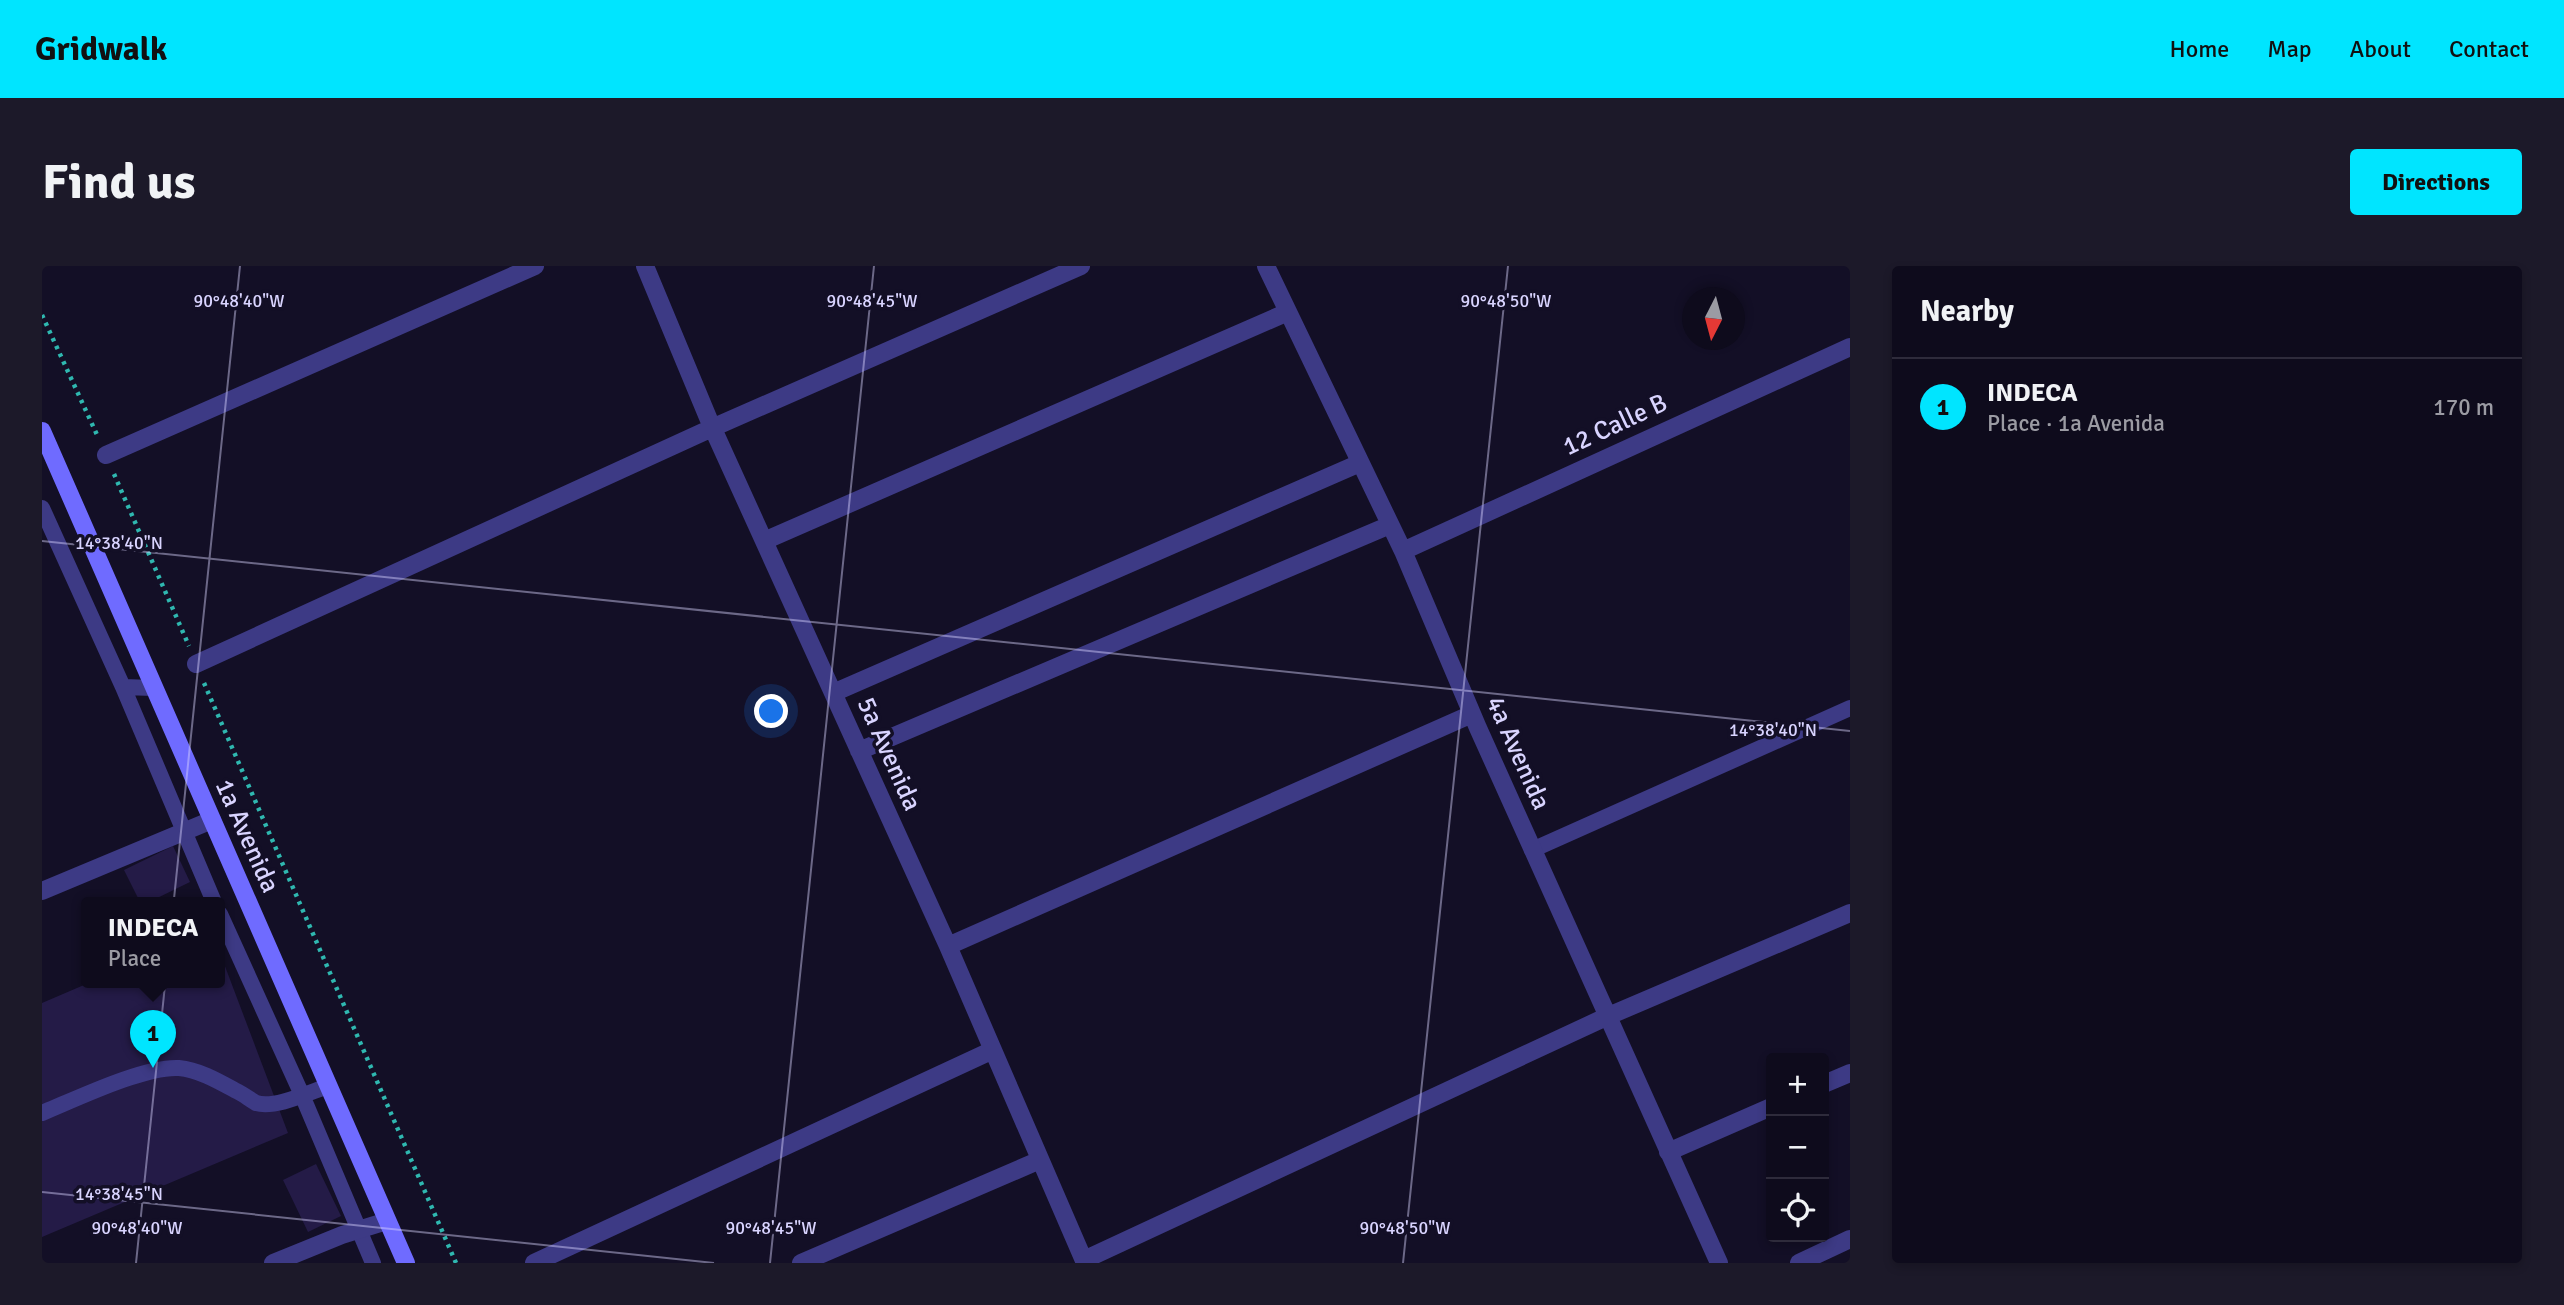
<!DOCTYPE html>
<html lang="en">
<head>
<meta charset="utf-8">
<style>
  :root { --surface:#0e0b1c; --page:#1c1929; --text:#f1f3f6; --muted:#9b9ba3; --line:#2e2b3b; --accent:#00e5ff }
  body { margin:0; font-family:Signika,sans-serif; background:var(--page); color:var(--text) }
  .controls { position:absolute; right:21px; bottom:21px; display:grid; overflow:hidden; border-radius:7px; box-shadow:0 4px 10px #0003 }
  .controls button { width:63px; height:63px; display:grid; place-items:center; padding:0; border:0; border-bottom:2px solid var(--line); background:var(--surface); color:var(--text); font:35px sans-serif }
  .compass { position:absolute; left:1640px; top:21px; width:63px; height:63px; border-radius:50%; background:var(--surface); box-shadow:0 4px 10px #0003; rotate:186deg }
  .you { position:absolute; left:730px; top:446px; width:24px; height:24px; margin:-18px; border:5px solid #fff; border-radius:50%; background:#1a73e8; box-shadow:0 0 0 10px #1a73e833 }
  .badge { display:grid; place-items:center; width:46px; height:46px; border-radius:50%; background:var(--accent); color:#111; font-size:23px; font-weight:700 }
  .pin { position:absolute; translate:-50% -58px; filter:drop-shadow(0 2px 4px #0008) }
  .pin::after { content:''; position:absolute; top:37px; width:24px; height:21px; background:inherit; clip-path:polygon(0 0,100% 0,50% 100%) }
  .popup { position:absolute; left:39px; top:631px; width:144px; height:91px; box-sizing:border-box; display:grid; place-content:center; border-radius:7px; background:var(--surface); filter:drop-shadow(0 2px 5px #0005); font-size:23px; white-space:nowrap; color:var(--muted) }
  .popup b { font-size:26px; color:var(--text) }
  .popup::after { content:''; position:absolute; left:50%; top:100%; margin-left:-14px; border:14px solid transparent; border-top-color:var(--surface) }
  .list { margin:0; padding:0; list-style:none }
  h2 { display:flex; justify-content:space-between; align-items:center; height:91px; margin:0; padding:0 28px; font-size:30px }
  h2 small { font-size:23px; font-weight:400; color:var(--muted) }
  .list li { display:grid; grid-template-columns:46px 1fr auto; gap:21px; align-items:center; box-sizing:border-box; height:98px; padding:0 28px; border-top:2px solid var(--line) }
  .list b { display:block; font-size:26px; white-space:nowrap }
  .list p { margin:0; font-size:23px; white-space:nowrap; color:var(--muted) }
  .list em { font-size:23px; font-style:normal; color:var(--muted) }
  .icon { flex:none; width:38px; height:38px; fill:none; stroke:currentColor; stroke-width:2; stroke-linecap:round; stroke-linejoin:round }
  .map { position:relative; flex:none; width:1808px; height:997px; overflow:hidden; border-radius:7px }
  header { display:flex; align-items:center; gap:42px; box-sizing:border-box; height:98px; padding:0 35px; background:var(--accent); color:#111 }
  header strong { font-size:33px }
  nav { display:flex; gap:38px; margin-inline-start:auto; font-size:24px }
  .intro { display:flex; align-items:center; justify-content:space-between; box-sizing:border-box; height:168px; padding:0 42px }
  h1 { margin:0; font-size:49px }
  .button { padding:18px 32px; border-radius:7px; background:var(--accent); color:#111; font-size:24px; font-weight:700 }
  main { display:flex; gap:42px; padding:0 42px }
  aside { flex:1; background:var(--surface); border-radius:7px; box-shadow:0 4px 10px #0003 }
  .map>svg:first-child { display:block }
  .building { fill:#241b47 }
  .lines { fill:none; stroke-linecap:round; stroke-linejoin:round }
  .path { stroke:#2fb8b0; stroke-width:4.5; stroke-dasharray:3.5 5; stroke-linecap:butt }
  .service { stroke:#3d3a85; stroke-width:16 }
  .minor { stroke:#3d3a85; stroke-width:18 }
  .secondary { stroke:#6f6bff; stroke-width:18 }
  .ticks { fill:none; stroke:#d9d4ff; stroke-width:2; stroke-opacity:0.45 }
  .labels { text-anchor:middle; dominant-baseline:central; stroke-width:7; stroke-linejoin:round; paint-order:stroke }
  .street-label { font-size:26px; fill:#d9d4ff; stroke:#130f26 }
  .ticks-label { font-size:18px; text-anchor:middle; fill:#d9d4ff; stroke:#130f26; stroke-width:7; stroke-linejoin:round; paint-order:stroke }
</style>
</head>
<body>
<header>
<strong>Gridwalk</strong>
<nav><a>Home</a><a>Map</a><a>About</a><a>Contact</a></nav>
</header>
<div class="intro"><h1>Find us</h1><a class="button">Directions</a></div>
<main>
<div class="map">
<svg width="1808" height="997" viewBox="0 0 1808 997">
  <rect width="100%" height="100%" fill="#130f26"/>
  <path class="building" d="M131 580 148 616 107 636H98L82 604Z
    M178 687 246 867 0 971V737L49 716H178Z
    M274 898 299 950 266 966 241 914Z"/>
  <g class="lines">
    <path class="path" d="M0 49 56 171
      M72 208 147 380
      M162 417 414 997"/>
    <path class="service" d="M0 242 81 421 111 422
      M81 421 172 636
      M1490 584 1808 442
      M178 648 260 829 331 997
      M0 847C34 833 102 800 137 802 159 804 181 818 200 828 205 831 210 835 214 837 233 843 268 826 286 820"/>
    <path class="minor" d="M603 0 667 154 906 680 1043 997
      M1224 0 1361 285 1436 462 1677 997
      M64 189 493 0
      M722 275 1246 46
      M1361 285 1808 81
      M154 398 670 162 1039 0
      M791 427 1318 197
      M817 485 1348 259
      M0 625 170 554
      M906 680 1430 448
      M1782 818 1808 807
      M1626 886 1729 841
      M1042 994 1564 751 1808 647
      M231 997 300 969 345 955
      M492 997 951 784
      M759 997 998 894
      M1757 997 1808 973"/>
    <path class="secondary" d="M0 165 364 997"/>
  </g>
  <path class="ticks" d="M0 275 1808 465M0 926 672 997M94 997 198 0M728 997 832 0M1361 997 1466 0"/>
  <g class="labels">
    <g class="street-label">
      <text transform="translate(1573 159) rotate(-25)">12 Calle B</text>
      <text transform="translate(1476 487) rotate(66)">4a Avenida</text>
      <text transform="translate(847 488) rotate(66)">5a Avenida</text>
      <text transform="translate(205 570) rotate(66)">1a Avenida</text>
    </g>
  </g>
  <g class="ticks-label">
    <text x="197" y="41">90°48'40"W</text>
    <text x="830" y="41">90°48'45"W</text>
    <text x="1464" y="41">90°48'50"W</text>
    <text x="77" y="283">14°38'40"N</text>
    <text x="1731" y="470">14°38'40"N</text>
    <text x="77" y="934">14°38'45"N</text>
    <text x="95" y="968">90°48'40"W</text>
    <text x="729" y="968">90°48'45"W</text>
    <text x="1363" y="968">90°48'50"W</text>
  </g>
</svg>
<div class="controls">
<button>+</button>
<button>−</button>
<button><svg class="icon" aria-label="locate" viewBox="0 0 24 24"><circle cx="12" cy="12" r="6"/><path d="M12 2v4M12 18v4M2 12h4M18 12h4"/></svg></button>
</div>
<svg class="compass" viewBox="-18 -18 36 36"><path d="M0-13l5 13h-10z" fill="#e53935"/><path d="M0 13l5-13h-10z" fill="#9b9ba3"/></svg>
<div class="you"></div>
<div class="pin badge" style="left:111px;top:802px">1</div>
<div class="popup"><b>INDECA</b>Place</div>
</div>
<aside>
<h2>Nearby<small></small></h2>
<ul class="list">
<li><span class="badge">1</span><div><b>INDECA</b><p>Place · 1a Avenida</p></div><em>170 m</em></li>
</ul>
</aside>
</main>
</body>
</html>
